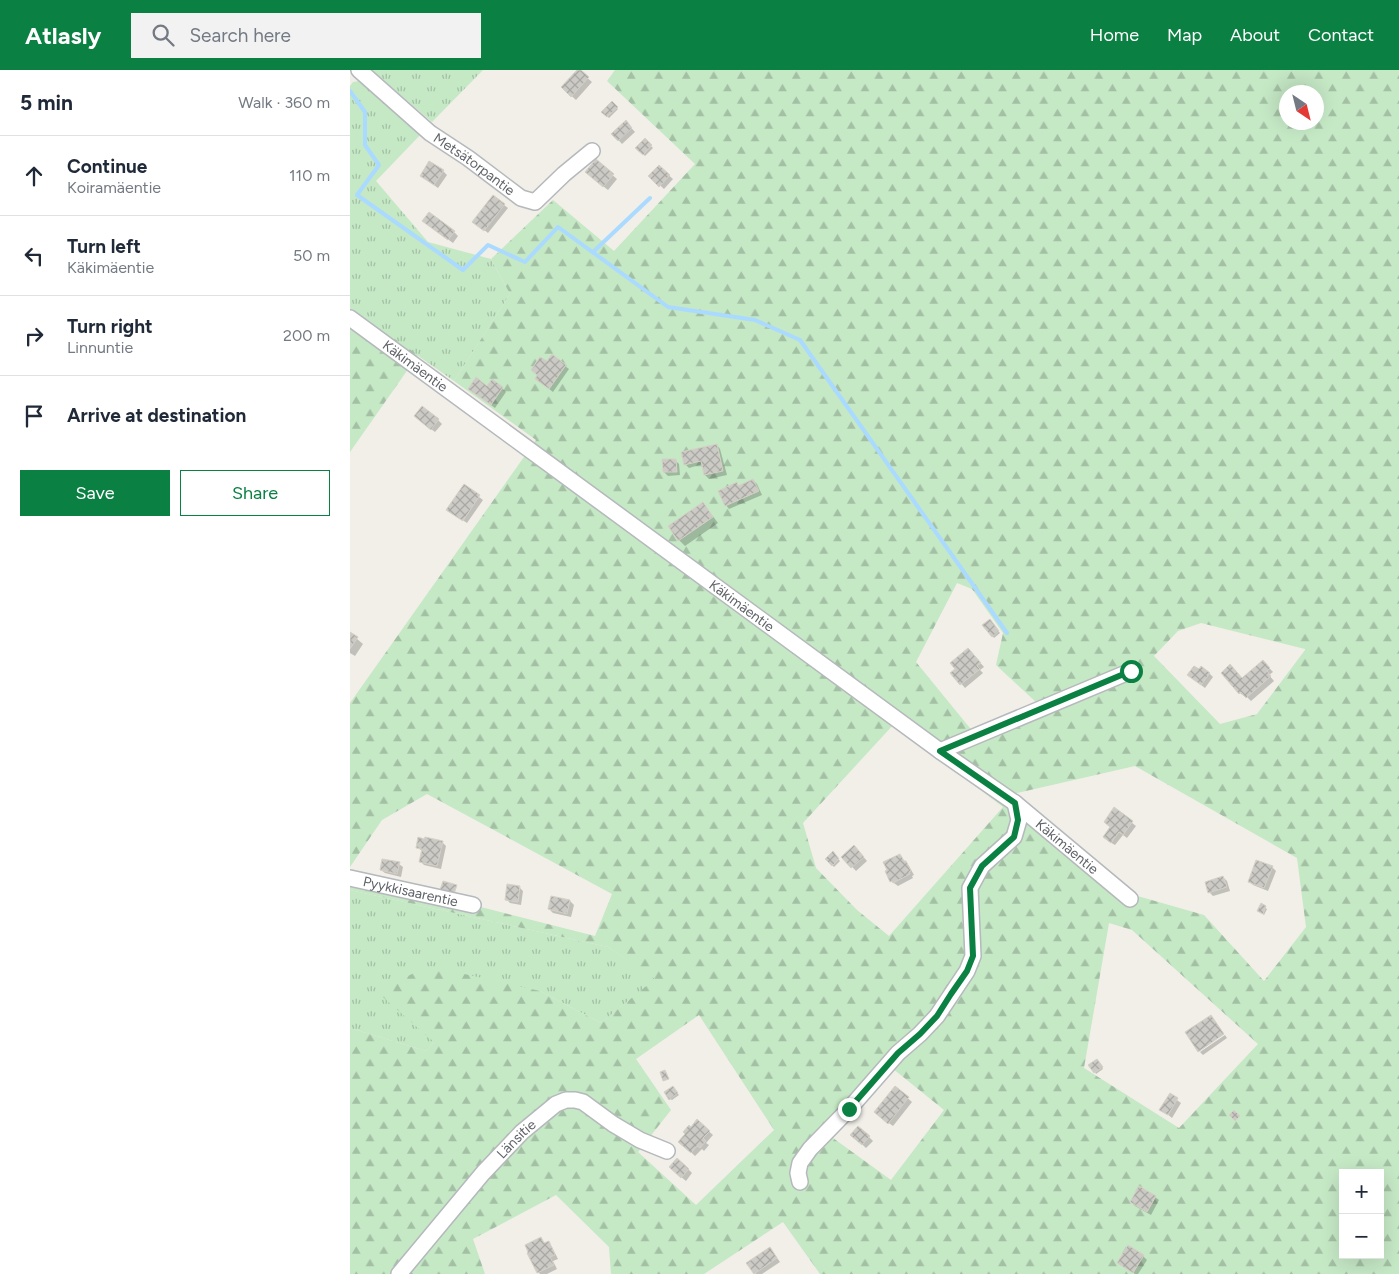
<!DOCTYPE html>
<html lang="en">
<head>
<meta charset="utf-8">
<style>
  :root { --surface:#fff; --page:#f2f2f3; --text:#1f2937; --muted:#747a83; --line:#e0e1e3; --accent:#0b8043 }
  body { margin:0; font-family:Figtree,sans-serif; background:var(--page); color:var(--text) }
  .controls { position:absolute; right:15px; bottom:15px; display:grid; overflow:hidden; border-radius:0px; box-shadow:0 5px 20px #0002 }
  .controls button { width:45px; height:45px; display:grid; place-items:center; padding:0; border:0; border-bottom:1px solid var(--line); background:var(--surface); color:var(--text); font:25px sans-serif }
  .compass { position:absolute; left:929px; top:15px; width:45px; height:45px; border-radius:50%; background:var(--surface); box-shadow:0 5px 20px #0002; rotate:145deg }
  .stop { position:absolute; width:15px; height:15px; margin:-11px; border:4px solid #0b8043; border-radius:50%; background:#fff }
  .stop.end { background:#0b8043; border-color:#fff; box-shadow:0 1px 5px #0008 }
  .list { margin:0; padding:0; list-style:none }
  h2 { display:flex; justify-content:space-between; align-items:center; height:65px; margin:0; padding:0 20px; font-size:21px }
  h2 small { font-size:16px; font-weight:400; color:var(--muted) }
  .list li { display:grid; grid-template-columns:32px 1fr auto; gap:15px; align-items:center; box-sizing:border-box; height:80px; padding:0 20px; border-top:1px solid var(--line) }
  .list b { display:block; font-size:19px; white-space:nowrap }
  .list p { margin:0; font-size:16px; white-space:nowrap; color:var(--muted) }
  .list em { font-size:16px; font-style:normal; color:var(--muted) }
  .actions { display:flex; gap:10px; padding:15px 20px }
  .actions a { flex:1; padding:11px 0; border:1px solid var(--accent); border-radius:0px; text-align:center; font-size:18px; color:var(--accent) }
  .actions .main { background:var(--accent); color:#fff }
  .icon { flex:none; width:28px; height:28px; fill:none; stroke:currentColor; stroke-width:2; stroke-linecap:round; stroke-linejoin:round }
  .map { position:relative; flex:none; width:1049px; height:1204px; overflow:hidden }
  header { display:flex; align-items:center; gap:30px; box-sizing:border-box; height:70px; padding:0 25px; background:var(--accent); color:#fff }
  header strong { font-size:24px }
  nav { display:flex; gap:28px; margin-inline-start:auto; font-size:18px }
  .search { width:350px; height:45px; background:var(--page); display:flex; align-items:center; gap:12px; box-sizing:border-box; padding:0 18px; border-radius:0px; color:var(--muted); font-size:19px }
  main { display:flex }
  aside { flex:1; background:var(--surface) }
  .map>svg:first-child { display:block }
  .grass { fill:url(#grass-tufts) }
  .forest { fill:url(#forest-firs); fill-rule:evenodd }
  .shadow { fill:#0003 }
  .lines { fill:none; stroke-linecap:round; stroke-linejoin:round }
  .stream { stroke:#aadaff; stroke-width:4 }
  .building { fill:url(#building-cross-hatch); stroke:#d6d1c6 }
  .minor-casing { stroke:#b5b8bc; stroke-width:18 }
  .minor { stroke:#fff; stroke-width:15 }
  .route { stroke:#0b8043; stroke-width:6 }
  .labels { text-anchor:middle; dominant-baseline:central; stroke-width:4; stroke-linejoin:round; paint-order:stroke }
  .street-label { font-size:14px; fill:#5f6368; stroke:#fff }
</style>
</head>
<body>
<header>
<strong>Atlasly</strong>
<div class="search"><svg class="icon" aria-label="search" viewBox="0 0 24 24"><circle cx="10" cy="10" r="6"/><path d="M15 15l6 6"/></svg>Search here</div>
<nav><a>Home</a><a>Map</a><a>About</a><a>Contact</a></nav>
</header>
<main>
<aside>
<h2>5 min<small>Walk · 360 m</small></h2>
<ul class="list">
<li><svg class="icon" aria-label="ahead" viewBox="0 0 24 24"><path d="M12 20V5M6 11l6-6 6 6"/></svg><div><b>Continue</b><p>Koiramäentie</p></div><em>110 m</em></li>
<li><svg class="icon" aria-label="left" viewBox="0 0 24 24"><path d="M17 20v-9H6M10 6l-5 5 5 5"/></svg><div><b>Turn left</b><p>Käkimäentie</p></div><em>50 m</em></li>
<li><svg class="icon" aria-label="right" viewBox="0 0 24 24"><path d="M7 20v-9h11M14 6l5 5-5 5"/></svg><div><b>Turn right</b><p>Linnuntie</p></div><em>200 m</em></li>
<li><svg class="icon" aria-label="arrive" viewBox="0 0 24 24"><path d="M6 21V4h12l-3 4 3 4H6"/></svg><div><b>Arrive at destination</b></div></li>
</ul>
<div class="actions"><a class="main">Save</a><a>Share</a></div>
</aside>
<div class="map">
<svg width="1049" height="1204" viewBox="0 0 1049 1204">
  <defs>
    <pattern id="grass-tufts" width="24" height="20" patternUnits="userSpaceOnUse" patternTransform="scale(1.25)"><rect width="24" height="20" fill="#c5e8c5"/><path d="M3 7l-1-3M5 7V3M7 7l1-3M15 17l-1-3M17 17v-4M19 17l1-3" fill="none" stroke="#a3c0a4"/></pattern>
    <pattern id="forest-firs" width="22" height="20" patternUnits="userSpaceOnUse" patternTransform="scale(1.25)"><rect width="22" height="20" fill="#c5e8c5"/><path d="M5 1l3.5 6h-7zM16 11l3.5 6h-7z" fill="#a3c0a4"/></pattern>
    <pattern id="building-cross-hatch" width="8" height="8" patternUnits="userSpaceOnUse" patternTransform="scale(1.25)"><rect width="8" height="8" fill="#cccac5"/><path d="M0 0l8 8M0 8l8-8" fill="none" stroke="#a9a8a4"/></pattern>
  </defs>
  <rect width="100%" height="100%" fill="#f1efe8"/>
  <path class="grass" d="M21 0H133L82 52Z
    M15 10 73 62 26 111 78 172 141 189 160 224 104 311 0 238V16L3 12Z
    M0 820 258 877 306 909 251 953 190 921 84 972 76 981 0 958Z"/>
  <path class="forest" d="M265 0H1049V1204H470L433 1152 354 1204H261L259 1177 206 1125 123 1169 135 1204H0V958L76 981 84 972 26 921 79 896 190 921 251 953 305 909 258 877 0 820V808L123 835 245 866 262 824 77 724 32 750 0 797V633L186 370 104 311 160 224 141 189 203 130 264 181 345 94 257 11ZM936 22H966V52H936ZM607 513 622 519 653 563 646 595 688 634 624 663 566 592ZM851 553 955 579V580L907 644 870 654 804 586 828 561ZM544 654 653 737 539 866 507 840 466 798 453 753ZM785 696 947 788 956 857 914 911 854 845 784 825 663 724ZM759 853 782 860 908 974 829 1058 734 998ZM349 945 424 1060 346 1135 288 1082 321 1040 286 989ZM542 998 594 1040 541 1110 483 1068ZM993 1103H1030V1185H993Z
    M0 238 68 285 0 382Z"/>
  <path class="shadow" d="M228 0 242 12 226 30 212 17Z
    M262 33 268 39 259 48 253 42Z
    M276 52 285 62 272 74 263 64Z
    M295 70 303 78 295 86 287 78Z
    M246 91 267 109 258 120 240 106Z
    M309 97 323 109 314 119 300 106Z
    M93 101 97 105 88 118 71 106Z
    M154 135 158 138 138 163 128 155Z
    M78 155 104 162 108 166 103 173Z
    M197 293 215 296 219 299 203 322 190 312Z
    M138 317 152 318 156 322 145 338 119 319Z
    M69 350H88L92 354 85 362Z
    M367 375 370 379 377 405 359 409 355 405 353 394 339 398 335 394Z
    M325 390 329 394 330 405 318 406 314 402Z
    M403 410 407 414 412 425 379 439 376 435 387 414 389 416Z
    M114 416 133 430 117 453 102 443Z
    M353 433 368 453 335 476 329 470 320 457Z
    M640 551 650 563 644 568 634 555Z
    M0 563 13 574 5 586 0 583Z
    M622 583 634 597 630 600 633 603 615 618 602 603Z
    M913 591 923 602 919 605 924 611 901 631 895 625 894 626 890 623 892 609Z
    M859 603 863 607 855 618 843 609Z
    M764 739 786 756 777 768 773 765 765 775 758 771Z
    M92 772 96 776 91 799 74 795 70 791 72 781 67 777Z
    M504 776 517 791 506 801 493 787Z
    M483 783 490 791 484 797 477 789Z
    M549 785 559 796 564 805 562 806 563 808 548 816 541 811Z
    M49 794 53 797 51 807 35 803 31 800Z
    M922 797 926 801 918 821 903 815 899 811Z
    M873 807 877 811 880 821 863 826 859 822Z
    M170 818 173 821 171 835 160 833 156 829Z
    M220 831 224 835 221 847 203 843 199 839Z
    M911 835 917 839 914 845 909 841Z
    M875 965 877 968 853 985 850 982Z
    M748 992 753 999 746 1004 745 1002Z
    M545 1017 562 1032 543 1056 529 1046Z
    M324 1019 329 1025 322 1030 320 1029Z
    M820 1025 831 1033 822 1048 811 1039Z
    M347 1051 363 1065 356 1073 359 1075 354 1081 352 1079 345 1086 333 1075 341 1058Z
    M502 1065 519 1067 523 1071 516 1078Z
    M338 1099 342 1103 336 1111 324 1101Z
    M805 1127 809 1130 801 1145 785 1136 781 1132Z
    M191 1169 196 1174 198 1173 202 1177 208 1189 203 1191 207 1199 197 1204H190L188 1202 178 1183Z
    M420 1178 430 1192 412 1204H406L405 1203Z
    M793 1186 797 1190 788 1204H785L769 1193Z"/>
  <g class="lines">
    <path class="stream" d="M0 21 15 42V75L29 95 7 125 113 200 138 175 175 192 208 157 318 237 405 250 450 270 657 563
      M243 182 300 128"/>
  </g>
  <path class="building" d="M227 0H231L239 7 221 27 211 17Z
    M262 31 268 37 257 47 251 42Z
    M276 50 282 58 268 71 261 64Z
    M295 68 302 75 293 85 285 78Z
    M246 89 264 104 253 117 235 102Z
    M79 91 94 100 84 115 70 106Z
    M309 95 320 105 309 117 298 106Z
    M143 125 155 134 134 161 122 152Z
    M79 142 105 161 98 170 72 151Z
    M202 284 216 295 199 319 185 309 187 305 181 300 190 287 197 291Z
    M126 307 137 316 142 309 153 317 141 335 118 319Z
    M72 336 89 349 81 360 64 346Z
    M367 374 373 401 354 405 351 391 334 395 331 382Z
    M312 389H326L327 402H313Z
    M403 409 409 421 375 436 368 421 387 412 388 416Z
    M114 414 130 425 113 451 96 440Z
    M353 432 363 447 328 471 318 456Z
    M640 549 649 561 642 567 632 555Z
    M0 562 8 567 0 579Z
    M618 578 631 593 627 596 630 599 610 615 600 603 605 599 600 593Z
    M913 590 920 598 917 601 921 606 896 628 891 622 889 624 871 603 880 594 892 608Z
    M844 596 849 599 851 596 860 603 851 615 837 605Z
    M764 737 783 751 773 765 769 762 761 773 753 767 760 757 754 752Z
    M68 767 74 769 75 767 93 771 87 796 69 792 72 779 66 778Z
    M504 775 514 787 501 798 491 787Z
    M483 781 489 789 482 796 475 789Z
    M550 784 554 791H556L561 801 559 802 560 804 543 813 542 811 540 812 535 801 537 800 533 792Z
    M32 789 50 792 47 804 30 800Z
    M906 790 923 796 914 818 898 812Z
    M873 806 877 817 858 823 855 812Z
    M93 811 107 815 103 827 89 823Z
    M157 814 170 816 168 832 155 830Z
    M201 826 220 830 217 844 198 839Z
    M911 833 916 836 913 844 907 841Z
    M861 945 874 964 848 982 835 962Z
    M747 989 753 997 744 1003 738 995Z
    M315 1000 319 1009 313 1011 310 1002Z
    M323 1016 328 1023 319 1030 314 1022Z
    M545 1016 559 1027 538 1054 524 1042Z
    M820 1023 828 1028 818 1045 809 1040Z
    M884 1040 890 1046 885 1051 879 1045Z
    M347 1049 360 1061 353 1068 356 1071 350 1078 347 1076 341 1083 328 1072 335 1064 333 1062 339 1055 341 1057Z
    M508 1056 520 1066 512 1075 500 1065Z
    M327 1088 339 1099 331 1108 319 1097Z
    M789 1116 806 1126 797 1142 780 1132Z
    M191 1167 194 1173 199 1171 205 1185 200 1187 204 1195 187 1203 177 1183 178 1182 175 1175Z
    M778 1175 794 1185 783 1203 767 1193Z
    M420 1177 427 1188 404 1204 396 1193Z"/>
  <g class="lines">
    <defs>
      <g id="minor">
        <path id="s1" d="M9 0 80 63 118 88 171 128 185 132 214 104 242 81"/>
        <path id="s2" d="M0 248 590 681 665 733 780 829"/>
        <path d="M590 681 781 601"/>
        <path id="s3" d="M0 808 123 835"/>
        <path d="M450 1112 448 1103 450 1093 460 1079 499 1039 548 983 570 964 587 946 617 901 623 886 620 818 632 796 664 767 669 750 665 733"/>
        <path id="s4" d="M49 1204 133 1103 172 1062 206 1034 216 1030H225L233 1032 263 1054 290 1070 317 1081"/>
      </g>
    </defs>
    <use href="#minor" class="minor-casing"/>
    <use href="#minor" class="minor"/>
  </g>
  <g class="lines">
    <path class="route" d="M499 1039 548 983 570 964 587 946 601 924 617 901 623 886 620 818 632 796 664 767 668 750 665 733 590 681 781 601"/>
  </g>
  <g class="labels">
    <g class="street-label">
      <text stroke="none"><textPath href="#s1" startOffset="149">Metsätorpantie</textPath></text>
      <text stroke="none"><textPath href="#s2" startOffset="81">Käkimäentie</textPath></text>
      <text stroke="none"><textPath href="#s2" startOffset="486">Käkimäentie</textPath></text>
      <text stroke="none"><textPath href="#s2" startOffset="891">Käkimäentie</textPath></text>
      <text stroke="none"><textPath href="#s3" startOffset="62">Pyykkisaarentie</textPath></text>
      <text stroke="none"><textPath href="#s4" startOffset="179">Länsitie</textPath></text>
    </g>
  </g>
</svg>
<div class="controls">
<button>+</button>
<button>−</button>
</div>
<svg class="compass" viewBox="-18 -18 36 36"><path d="M0-13l5 13h-10z" fill="#e53935"/><path d="M0 13l5-13h-10z" fill="#747a83"/></svg>
<div class="stop" style="left:781px;top:601px"></div>
<div class="stop end" style="left:499px;top:1039px"></div>
</div>
</main>
</body>
</html>
